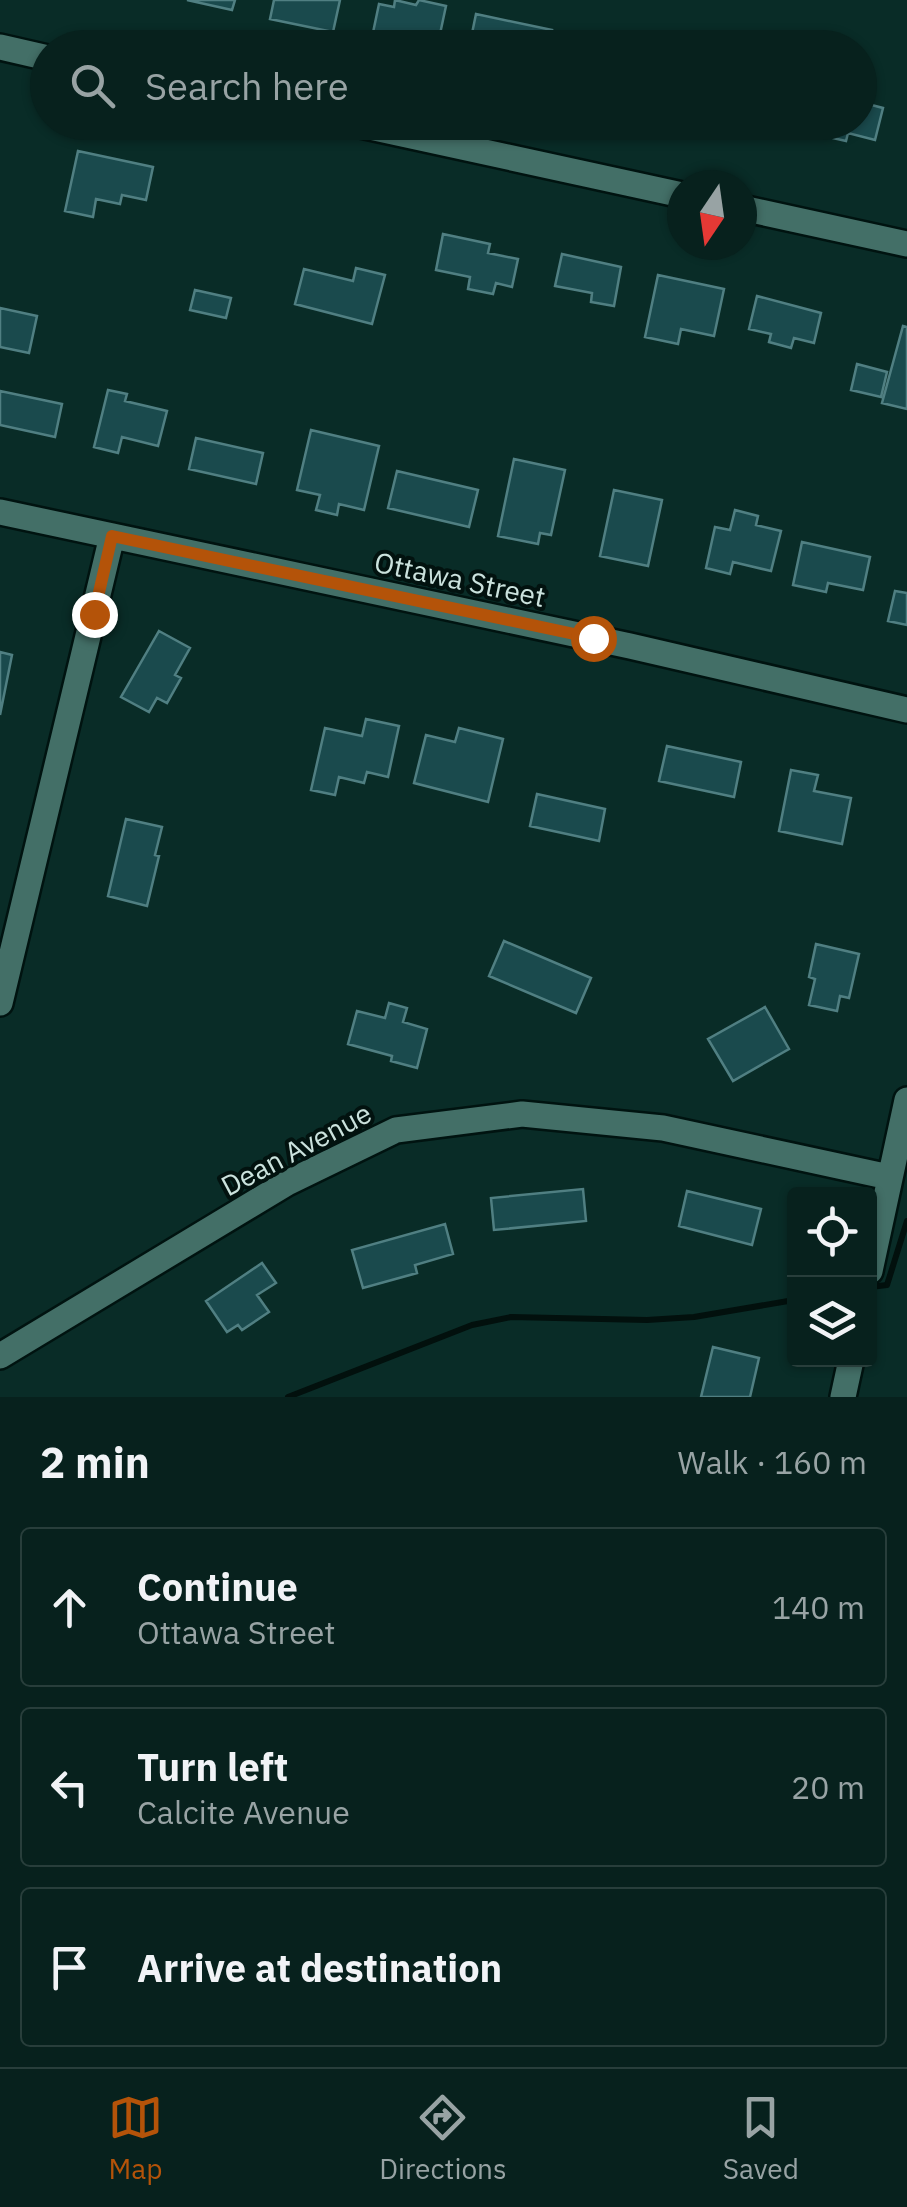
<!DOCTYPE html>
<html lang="en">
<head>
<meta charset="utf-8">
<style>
  :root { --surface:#07211d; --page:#152e2a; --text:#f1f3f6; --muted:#98a3a4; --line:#283e3b; --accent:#b45309 }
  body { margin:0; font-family:"IBM Plex Sans",sans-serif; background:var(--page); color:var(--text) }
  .controls { position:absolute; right:30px; bottom:30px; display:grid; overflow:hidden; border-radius:10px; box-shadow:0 2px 8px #0004 }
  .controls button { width:90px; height:90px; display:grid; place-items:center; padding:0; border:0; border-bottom:2px solid var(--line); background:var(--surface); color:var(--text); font:50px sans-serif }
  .compass { position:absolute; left:667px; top:170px; width:90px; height:90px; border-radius:50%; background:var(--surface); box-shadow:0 2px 8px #0004; rotate:193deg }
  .stop { position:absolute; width:30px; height:30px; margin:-22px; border:8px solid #b45309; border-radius:50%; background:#fff }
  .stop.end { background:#b45309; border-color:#fff; box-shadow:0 2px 10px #0008 }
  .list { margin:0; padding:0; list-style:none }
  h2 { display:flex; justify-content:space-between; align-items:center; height:130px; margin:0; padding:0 40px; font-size:42px }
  h2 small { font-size:32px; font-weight:400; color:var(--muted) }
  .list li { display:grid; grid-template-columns:65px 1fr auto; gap:30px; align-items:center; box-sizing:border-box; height:160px; margin:0 20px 20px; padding:0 20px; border:2px solid var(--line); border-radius:10px }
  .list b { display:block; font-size:38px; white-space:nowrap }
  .list p { margin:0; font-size:32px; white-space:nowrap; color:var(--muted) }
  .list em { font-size:32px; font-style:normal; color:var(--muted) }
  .icon { flex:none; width:55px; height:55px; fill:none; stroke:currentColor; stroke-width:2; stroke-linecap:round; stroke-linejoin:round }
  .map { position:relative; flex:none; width:907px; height:1397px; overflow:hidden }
  .search { position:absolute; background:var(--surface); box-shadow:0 2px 8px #0004; left:30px; right:30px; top:30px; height:110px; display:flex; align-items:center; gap:25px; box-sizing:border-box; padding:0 35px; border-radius:55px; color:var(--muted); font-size:38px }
  .sheet { height:670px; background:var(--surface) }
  nav { display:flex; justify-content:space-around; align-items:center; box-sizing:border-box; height:140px; border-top:2px solid var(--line); background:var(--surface); font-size:28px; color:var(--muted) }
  nav a { display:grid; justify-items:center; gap:5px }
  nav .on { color:var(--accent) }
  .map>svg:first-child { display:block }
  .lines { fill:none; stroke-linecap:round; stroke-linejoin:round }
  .stream { stroke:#02100d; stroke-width:6 }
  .building { fill:#1a4a4d; stroke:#507f82; stroke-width:2.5 }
  .minor-casing { stroke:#001310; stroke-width:30 }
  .minor { stroke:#436f67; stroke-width:25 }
  .route { stroke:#b45309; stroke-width:12 }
  .labels { text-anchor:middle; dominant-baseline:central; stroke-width:8; stroke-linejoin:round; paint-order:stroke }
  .street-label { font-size:28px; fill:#cbe2dd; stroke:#02120f }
</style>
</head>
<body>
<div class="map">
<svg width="907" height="1397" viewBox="0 0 907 1397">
  <rect width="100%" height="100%" fill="#092c27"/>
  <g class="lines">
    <path class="stream" d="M870 1287 887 1285 907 1221
      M288 1397 472 1325 511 1317 647 1320 694 1317 794 1300"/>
  </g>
  <path class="building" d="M187 0H235L232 10Z
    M274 0H340L333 32 270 19Z
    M395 0 416 5 419 0 446 6 437 48H398L371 42 379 4 394 7Z
    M476 14 552 30 548 48H469Z
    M860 102 883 108 875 140 848 133 846 141 802 131 804 122H860Z
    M78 151 153 167 146 200 122 195 120 204 96 199 93 217 65 211Z
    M443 234 490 244 488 253 518 259 512 287 496 283 493 294 468 289 470 277 436 270Z
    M562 254 621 267 614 306 591 302 592 293 555 286Z
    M356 268 385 275 372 324 295 304 304 269 353 281Z
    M658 275 724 289 714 336 681 329 678 344 645 337Z
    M195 290 231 298 226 318 190 310Z
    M757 296 821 313 814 343 794 338 791 348 769 342 771 334 749 329Z
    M0 308 37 316 29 353 0 347Z
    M903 326 907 327V409L882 403Z
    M857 364 887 372 881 397 851 390Z
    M108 390 127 394 125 401 167 411 158 446 122 437 118 453 94 447Z
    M0 391 62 404 55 437 0 425Z
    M311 430 379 446 364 510 339 504 337 515 316 510 320 495 297 490Z
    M196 438 263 453 256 484 189 469Z
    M514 459 565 470 551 535 540 533 538 544 498 536Z
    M397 471 478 490 469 527 388 508Z
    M614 490 662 500 648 566 600 556Z
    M735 510 758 516 756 525 781 531 771 571 733 562 730 574 706 568 715 527 730 530Z
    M802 542 870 557 863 590 828 583 826 592 793 585Z
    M895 591 907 593V625L888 621Z
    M159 631 190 648 175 675 181 678 167 703 157 698 149 712 121 697Z
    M0 652 12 655 0 715Z
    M366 719 399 726 388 777 367 772 364 783 339 777 335 795 311 790 325 728 362 736Z
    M459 728 503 739 488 802 414 783 426 735 455 742Z
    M667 746 741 762 734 797 659 781Z
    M791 770 818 775 814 791 851 798 842 844 779 831Z
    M537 794 605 809 599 841 530 826Z
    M126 819 162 827 155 855 159 856 147 906 108 896Z
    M504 941 591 978 576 1013 489 976Z
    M816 944 859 954 849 998 840 996 837 1011 809 1005 815 979 809 977Z
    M389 1003 407 1008 403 1022 427 1029 417 1068 391 1061 392 1056 348 1044 357 1011 385 1018Z
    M765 1007 789 1049 733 1081 708 1039Z
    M583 1189 586 1221 494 1230 491 1198Z
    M687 1191 761 1209 752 1245 679 1226Z
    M445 1224 453 1254 415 1265 417 1273 363 1288 352 1250Z
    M262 1263 276 1283 257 1295 269 1312 242 1330 238 1325 227 1332 206 1301Z
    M713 1347 759 1358 750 1397H701Z"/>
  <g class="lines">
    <defs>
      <path id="minor" d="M0 47 48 58
        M347 122 682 195
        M742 208 907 244
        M0 512 630 646 907 710
        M0 1003 112 536
        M870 1271 907 1100
        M0 1356 287 1183 396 1130 522 1114 663 1128 889 1177
        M843 1397 851 1360"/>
    </defs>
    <use href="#minor" class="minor-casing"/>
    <use href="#minor" class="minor"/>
  </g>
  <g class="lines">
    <path class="route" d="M94 614 112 536 593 638"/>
  </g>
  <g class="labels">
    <g class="street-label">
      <text transform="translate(460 579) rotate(12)">Ottawa Street</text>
      <text transform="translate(296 1149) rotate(-28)">Dean Avenue</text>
    </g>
  </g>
</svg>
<div class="controls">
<button><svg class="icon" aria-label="locate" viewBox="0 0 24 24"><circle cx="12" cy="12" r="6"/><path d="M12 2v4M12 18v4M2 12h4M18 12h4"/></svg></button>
<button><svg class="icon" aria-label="layers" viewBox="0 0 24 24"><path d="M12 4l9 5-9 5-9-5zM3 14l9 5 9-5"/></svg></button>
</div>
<svg class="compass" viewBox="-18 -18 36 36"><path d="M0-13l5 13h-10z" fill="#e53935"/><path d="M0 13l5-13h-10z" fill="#98a3a4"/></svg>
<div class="stop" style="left:593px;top:638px"></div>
<div class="stop end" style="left:94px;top:614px"></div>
<div class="search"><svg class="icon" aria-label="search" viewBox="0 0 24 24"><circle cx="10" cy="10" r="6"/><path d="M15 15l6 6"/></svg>Search here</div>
</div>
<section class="sheet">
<h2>2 min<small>Walk · 160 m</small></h2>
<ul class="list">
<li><svg class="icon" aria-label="ahead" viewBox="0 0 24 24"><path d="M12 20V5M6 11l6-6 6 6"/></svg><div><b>Continue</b><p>Ottawa Street</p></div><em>140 m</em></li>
<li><svg class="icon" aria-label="left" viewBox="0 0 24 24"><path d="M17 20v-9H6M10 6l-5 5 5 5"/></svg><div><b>Turn left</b><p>Calcite Avenue</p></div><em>20 m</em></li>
<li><svg class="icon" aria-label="arrive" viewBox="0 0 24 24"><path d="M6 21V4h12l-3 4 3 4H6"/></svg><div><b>Arrive at destination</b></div></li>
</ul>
</section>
<nav>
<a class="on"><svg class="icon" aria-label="map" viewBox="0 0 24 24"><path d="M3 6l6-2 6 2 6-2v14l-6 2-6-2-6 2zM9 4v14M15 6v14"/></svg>Map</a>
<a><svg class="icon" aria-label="directions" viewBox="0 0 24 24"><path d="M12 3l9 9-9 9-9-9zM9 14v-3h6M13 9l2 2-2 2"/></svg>Directions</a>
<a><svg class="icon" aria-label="saved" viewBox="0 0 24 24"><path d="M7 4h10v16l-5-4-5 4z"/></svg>Saved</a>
</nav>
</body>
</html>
